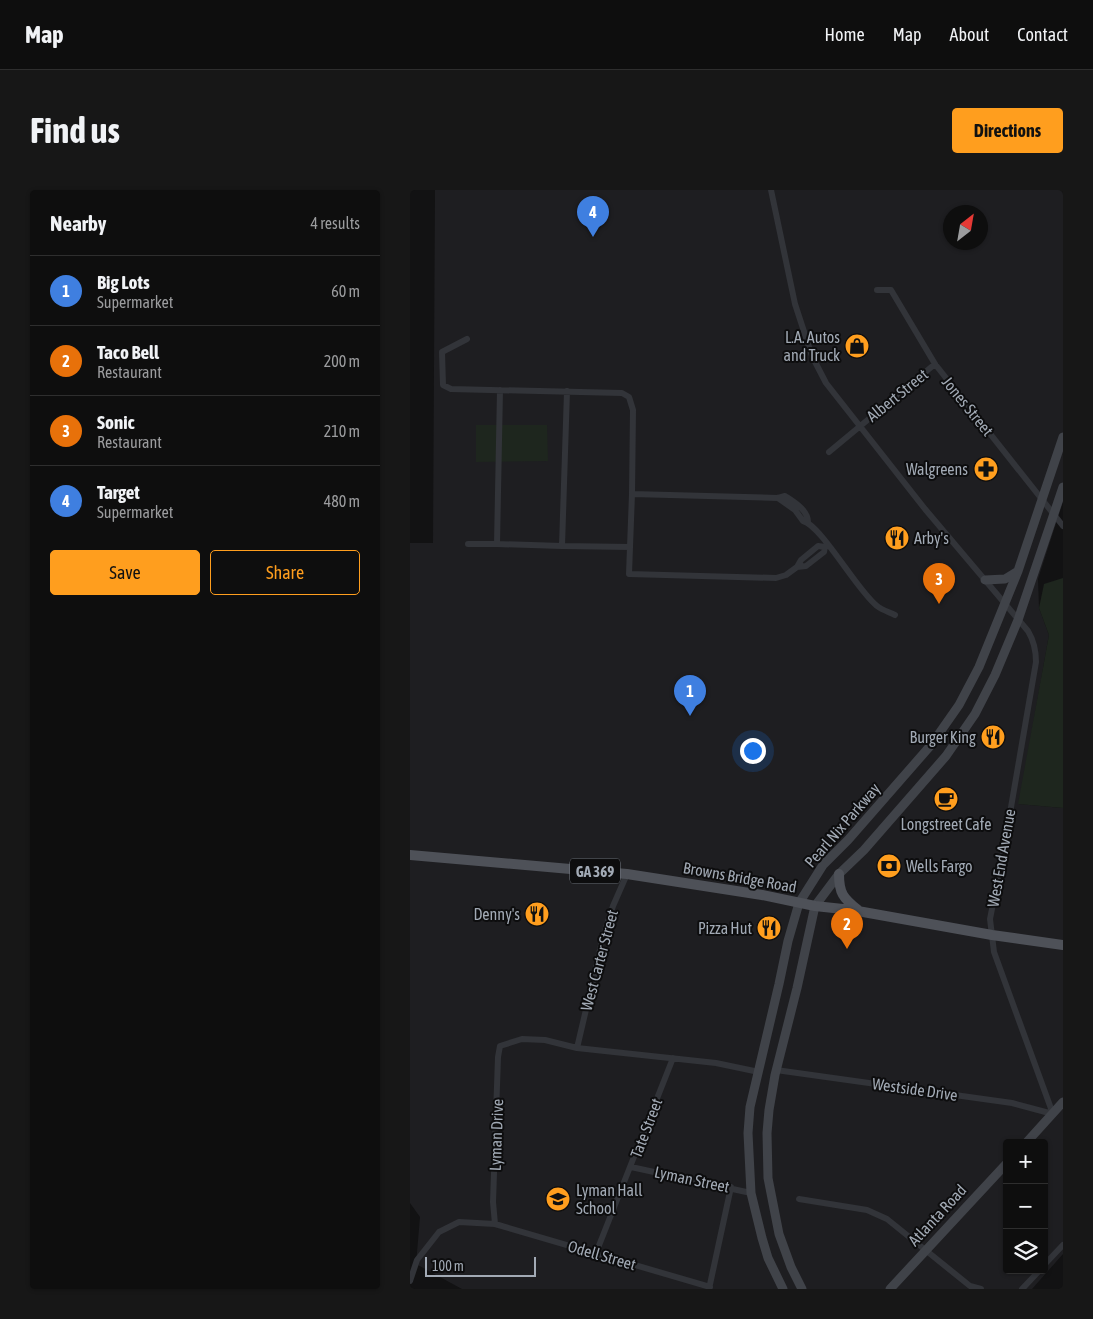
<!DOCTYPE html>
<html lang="en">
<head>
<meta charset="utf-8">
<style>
  :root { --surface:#0e0e0e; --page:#171717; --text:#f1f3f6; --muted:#9b9c9e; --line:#2e2e2e; --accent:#ff9e1e }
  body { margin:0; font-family:"Asap Condensed",sans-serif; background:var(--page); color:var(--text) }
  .controls { position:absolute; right:15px; bottom:15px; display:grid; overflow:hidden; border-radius:5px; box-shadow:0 1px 4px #0004 }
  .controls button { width:45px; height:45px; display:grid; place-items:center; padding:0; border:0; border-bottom:1px solid var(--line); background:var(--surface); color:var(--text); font:25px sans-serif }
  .compass { position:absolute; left:533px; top:15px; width:45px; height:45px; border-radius:50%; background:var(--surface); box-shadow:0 1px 4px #0004; rotate:31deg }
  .scale { position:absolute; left:15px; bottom:12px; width:111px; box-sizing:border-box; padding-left:5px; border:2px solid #a2aab5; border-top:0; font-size:14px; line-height:18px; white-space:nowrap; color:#a2aab5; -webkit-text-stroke:4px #0d0d0e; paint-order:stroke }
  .you { position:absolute; left:342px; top:560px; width:18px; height:18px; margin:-12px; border:4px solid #fff; border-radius:50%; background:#1a73e8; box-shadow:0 0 0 8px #1a73e833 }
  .badge { display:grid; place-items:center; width:32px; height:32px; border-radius:50%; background:var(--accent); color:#fff; font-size:16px; font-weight:700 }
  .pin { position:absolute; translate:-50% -41px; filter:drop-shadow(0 1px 2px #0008) }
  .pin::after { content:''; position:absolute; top:26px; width:18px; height:15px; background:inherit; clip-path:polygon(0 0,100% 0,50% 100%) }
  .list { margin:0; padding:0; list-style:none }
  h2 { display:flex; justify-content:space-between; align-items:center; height:65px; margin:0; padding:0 20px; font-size:21px }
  h2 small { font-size:16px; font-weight:400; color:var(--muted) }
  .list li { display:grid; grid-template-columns:32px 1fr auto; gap:15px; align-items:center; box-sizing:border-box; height:70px; padding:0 20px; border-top:1px solid var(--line) }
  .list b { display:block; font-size:19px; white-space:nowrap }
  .list p { margin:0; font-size:16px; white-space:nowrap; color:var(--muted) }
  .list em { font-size:16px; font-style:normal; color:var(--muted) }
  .actions { display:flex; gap:10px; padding:15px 20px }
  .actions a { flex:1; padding:11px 0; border:1px solid var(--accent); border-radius:5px; text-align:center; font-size:18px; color:var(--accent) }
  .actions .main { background:var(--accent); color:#111 }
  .icon { flex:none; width:28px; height:28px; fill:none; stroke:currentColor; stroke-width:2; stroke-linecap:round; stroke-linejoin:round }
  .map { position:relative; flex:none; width:653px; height:1099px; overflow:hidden; border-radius:5px }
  header { display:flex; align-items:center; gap:30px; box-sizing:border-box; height:70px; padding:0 25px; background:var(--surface); border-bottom:1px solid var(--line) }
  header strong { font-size:24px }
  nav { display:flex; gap:28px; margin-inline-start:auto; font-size:18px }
  .intro { display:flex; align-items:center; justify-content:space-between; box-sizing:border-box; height:120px; padding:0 30px }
  h1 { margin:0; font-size:35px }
  .button { padding:12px 22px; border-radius:5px; background:var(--accent); color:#111; font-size:18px; font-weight:700 }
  main { display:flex; gap:30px; padding:0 30px }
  aside { flex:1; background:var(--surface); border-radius:5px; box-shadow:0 1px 4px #0004 }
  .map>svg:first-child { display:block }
  .built { fill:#1e1e21; fill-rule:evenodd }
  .green { fill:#1e261e }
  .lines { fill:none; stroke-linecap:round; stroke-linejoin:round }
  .street { stroke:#323439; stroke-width:6 }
  .secondary { stroke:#404349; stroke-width:9 }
  .primary { stroke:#4e5158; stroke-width:10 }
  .labels { text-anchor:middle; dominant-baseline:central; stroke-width:4; stroke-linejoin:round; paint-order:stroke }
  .shield { fill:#0d0d0e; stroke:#757b83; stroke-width:1 }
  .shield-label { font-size:15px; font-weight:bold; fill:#a2aab5 }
  .poi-label { font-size:16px; fill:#a2aab5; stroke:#0d0d0e; text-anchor:end }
  .street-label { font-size:16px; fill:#a2aab5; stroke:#0d0d0e }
</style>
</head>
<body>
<header>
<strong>Map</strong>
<nav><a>Home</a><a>Map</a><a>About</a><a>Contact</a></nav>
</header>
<div class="intro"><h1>Find us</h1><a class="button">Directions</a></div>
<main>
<aside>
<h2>Nearby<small>4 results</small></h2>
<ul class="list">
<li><span class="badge" style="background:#3f7fe0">1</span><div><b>Big Lots</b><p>Supermarket</p></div><em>60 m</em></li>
<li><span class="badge" style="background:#e8710a">2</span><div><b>Taco Bell</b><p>Restaurant</p></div><em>200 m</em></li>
<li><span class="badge" style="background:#e8710a">3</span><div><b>Sonic</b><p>Restaurant</p></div><em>210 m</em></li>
<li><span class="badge" style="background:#3f7fe0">4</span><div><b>Target</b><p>Supermarket</p></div><em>480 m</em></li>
</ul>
<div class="actions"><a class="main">Save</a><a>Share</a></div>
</aside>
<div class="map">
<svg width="653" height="1099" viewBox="0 0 653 1099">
  <rect width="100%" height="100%" fill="#121213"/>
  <path class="built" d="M25 0H653V312L628 389 629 418 639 445 609 614 653 618V1064L622 1099H52L6 1074 10 1027 0 1013V353H23ZM540 22H570V52H540ZM597 953H634V1080H597Z"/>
  <path class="green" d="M66 235H137L138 271 66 272Z
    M653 388V618L608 614 639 445 629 418 634 394Z"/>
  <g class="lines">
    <path class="street" d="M361 0 385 114 402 166 416 193 515 319 618 441C624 451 626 460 626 472L594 658 580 729 584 762 643 924
      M467 100H481L525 174 653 336
      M57 149 32 162 33 195 41 199 212 203 219 207 223 220 222 304 368 308 375 306C384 312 398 320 398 332
      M90 200 87 354 152 356 157 201
      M419 262 525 174
      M368 308 385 320 393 331C411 335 448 402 467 416 472 420 479 422 485 425
      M58 354H87
      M152 356 220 357 219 384 366 388 376 385 387 377 396 376 414 362 415 357 418 355
      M220 357 222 304
      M387 377 391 370 408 356 415 357
      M167 858 193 747 203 716 217 684
      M366 880 602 913 643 924
      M221 977 341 1003
      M389 1009 457 1020 477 1029 560 1096 571 1099
      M85 1034 83 1012 88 867 90 856 112 849 135 850 167 858 306 873 349 882
      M186 1063 263 868
      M634 1075 653 1055
      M0 1091 7 1070 29 1042 49 1032 85 1034 300 1097
      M299 1099 321 997
      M612 1099 630 1080"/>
    <path class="secondary" d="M575 390 595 389 608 381
      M616 953 653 912
      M373 1099 358 1068 352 1048 341 1003 338 943 340 917 369 794 378 751 389 713 413 675 438 650 521 555 549 515 569 477 608 381 653 247
      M392 1099 381 1077 369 1044 358 988 357 943 359 920 365 885 387 798 405 716 429 684 454 660 536 566 565 524 585 485 608 430 653 297
      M480 1099 597 973"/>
    <path class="primary" d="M0 665 217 684 352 705 405 716 442 720 582 745 653 755
      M429 684C429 703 433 708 448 720"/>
  </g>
  <defs>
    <symbol id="shop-disc" viewBox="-11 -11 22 22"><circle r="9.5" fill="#ff9e1e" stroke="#0d0d0e"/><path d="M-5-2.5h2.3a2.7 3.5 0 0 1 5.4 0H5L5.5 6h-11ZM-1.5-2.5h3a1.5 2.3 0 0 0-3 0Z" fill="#111"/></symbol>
    <symbol id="pharmacy-disc" viewBox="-11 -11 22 22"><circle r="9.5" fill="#ff9e1e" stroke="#0d0d0e"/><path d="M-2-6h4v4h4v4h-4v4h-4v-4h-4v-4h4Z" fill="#111"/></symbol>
    <symbol id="restaurant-disc" viewBox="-11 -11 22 22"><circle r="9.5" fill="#ff9e1e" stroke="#0d0d0e"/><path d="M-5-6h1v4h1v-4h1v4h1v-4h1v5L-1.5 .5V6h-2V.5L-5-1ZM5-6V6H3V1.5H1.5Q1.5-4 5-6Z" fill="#111"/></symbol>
    <symbol id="cafe-disc" viewBox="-11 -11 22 22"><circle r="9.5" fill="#ff9e1e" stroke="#0d0d0e"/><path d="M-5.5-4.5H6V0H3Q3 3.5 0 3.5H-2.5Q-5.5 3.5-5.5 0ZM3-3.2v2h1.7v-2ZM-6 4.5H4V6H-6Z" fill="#111"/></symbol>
    <symbol id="bank-disc" viewBox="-11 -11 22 22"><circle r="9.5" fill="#ff9e1e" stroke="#0d0d0e"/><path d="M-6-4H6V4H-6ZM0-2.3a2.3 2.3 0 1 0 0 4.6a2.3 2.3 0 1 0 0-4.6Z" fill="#111"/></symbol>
    <symbol id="school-disc" viewBox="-11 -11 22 22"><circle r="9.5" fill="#ff9e1e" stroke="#0d0d0e"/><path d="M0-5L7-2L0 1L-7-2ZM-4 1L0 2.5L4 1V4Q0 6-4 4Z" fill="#111"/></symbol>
  </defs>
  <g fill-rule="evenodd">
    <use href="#shop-disc" x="433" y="142" width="28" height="28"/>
    <use href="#pharmacy-disc" x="562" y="265" width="28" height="28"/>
    <use href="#restaurant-disc" x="473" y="334" width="28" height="28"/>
    <use href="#restaurant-disc" x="569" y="533" width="28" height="28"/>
    <use href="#cafe-disc" x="522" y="595" width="28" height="28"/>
    <use href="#bank-disc" x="465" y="662" width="28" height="28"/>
    <use href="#restaurant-disc" x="113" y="710" width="28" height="28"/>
    <use href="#restaurant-disc" x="345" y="724" width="28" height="28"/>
    <use href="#school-disc" x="134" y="995" width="28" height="28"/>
  </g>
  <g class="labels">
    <rect class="shield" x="160" y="668.5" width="50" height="25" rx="4"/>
    <g class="shield-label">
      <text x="185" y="681">GA 369</text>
    </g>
    <g class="poi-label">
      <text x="430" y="147">L.A. Autos<tspan x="430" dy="18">and Truck</tspan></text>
      <text x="558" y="279">Walgreens</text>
      <text x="504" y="348" text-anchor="start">Arby's</text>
      <text x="566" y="547">Burger King</text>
      <text x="536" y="634" text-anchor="middle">Longstreet Cafe</text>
      <text x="496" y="676" text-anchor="start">Wells Fargo</text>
      <text x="110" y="724">Denny's</text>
      <text x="342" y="738">Pizza Hut</text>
      <text x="166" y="1000" text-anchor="start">Lyman Hall<tspan x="166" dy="18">School</tspan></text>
    </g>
    <g class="street-label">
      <text transform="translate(487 205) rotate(-39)">Albert Street</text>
      <text transform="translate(558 216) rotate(51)">Jones Street</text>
      <text transform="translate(432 635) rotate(-49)">Pearl Nix Parkway</text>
      <text transform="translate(591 668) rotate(-80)">West End Avenue</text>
      <text transform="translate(330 687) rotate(10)">Browns Bridge Road</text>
      <text transform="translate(189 770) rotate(-75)">West Carter Street</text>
      <text transform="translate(505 899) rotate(8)">Westside Drive</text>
      <text transform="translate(236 938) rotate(-69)">Tate Street</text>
      <text transform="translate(86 945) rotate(-88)">Lyman Drive</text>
      <text transform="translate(282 989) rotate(12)">Lyman Street</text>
      <text transform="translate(527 1025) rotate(-47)">Atlanta Road</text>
      <text transform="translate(192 1065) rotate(16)">Odell Street</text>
    </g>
  </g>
</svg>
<div class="controls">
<button>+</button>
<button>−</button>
<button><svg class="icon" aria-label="layers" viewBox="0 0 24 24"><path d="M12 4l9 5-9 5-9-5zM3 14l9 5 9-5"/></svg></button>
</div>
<svg class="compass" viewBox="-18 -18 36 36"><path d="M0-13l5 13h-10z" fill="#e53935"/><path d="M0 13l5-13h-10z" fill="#9b9c9e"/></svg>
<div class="scale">100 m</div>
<div class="you"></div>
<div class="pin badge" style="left:280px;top:526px;background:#3f7fe0">1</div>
<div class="pin badge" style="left:437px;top:759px;background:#e8710a">2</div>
<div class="pin badge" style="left:529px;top:414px;background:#e8710a">3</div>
<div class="pin badge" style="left:183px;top:47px;background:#3f7fe0">4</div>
</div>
</main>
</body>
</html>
